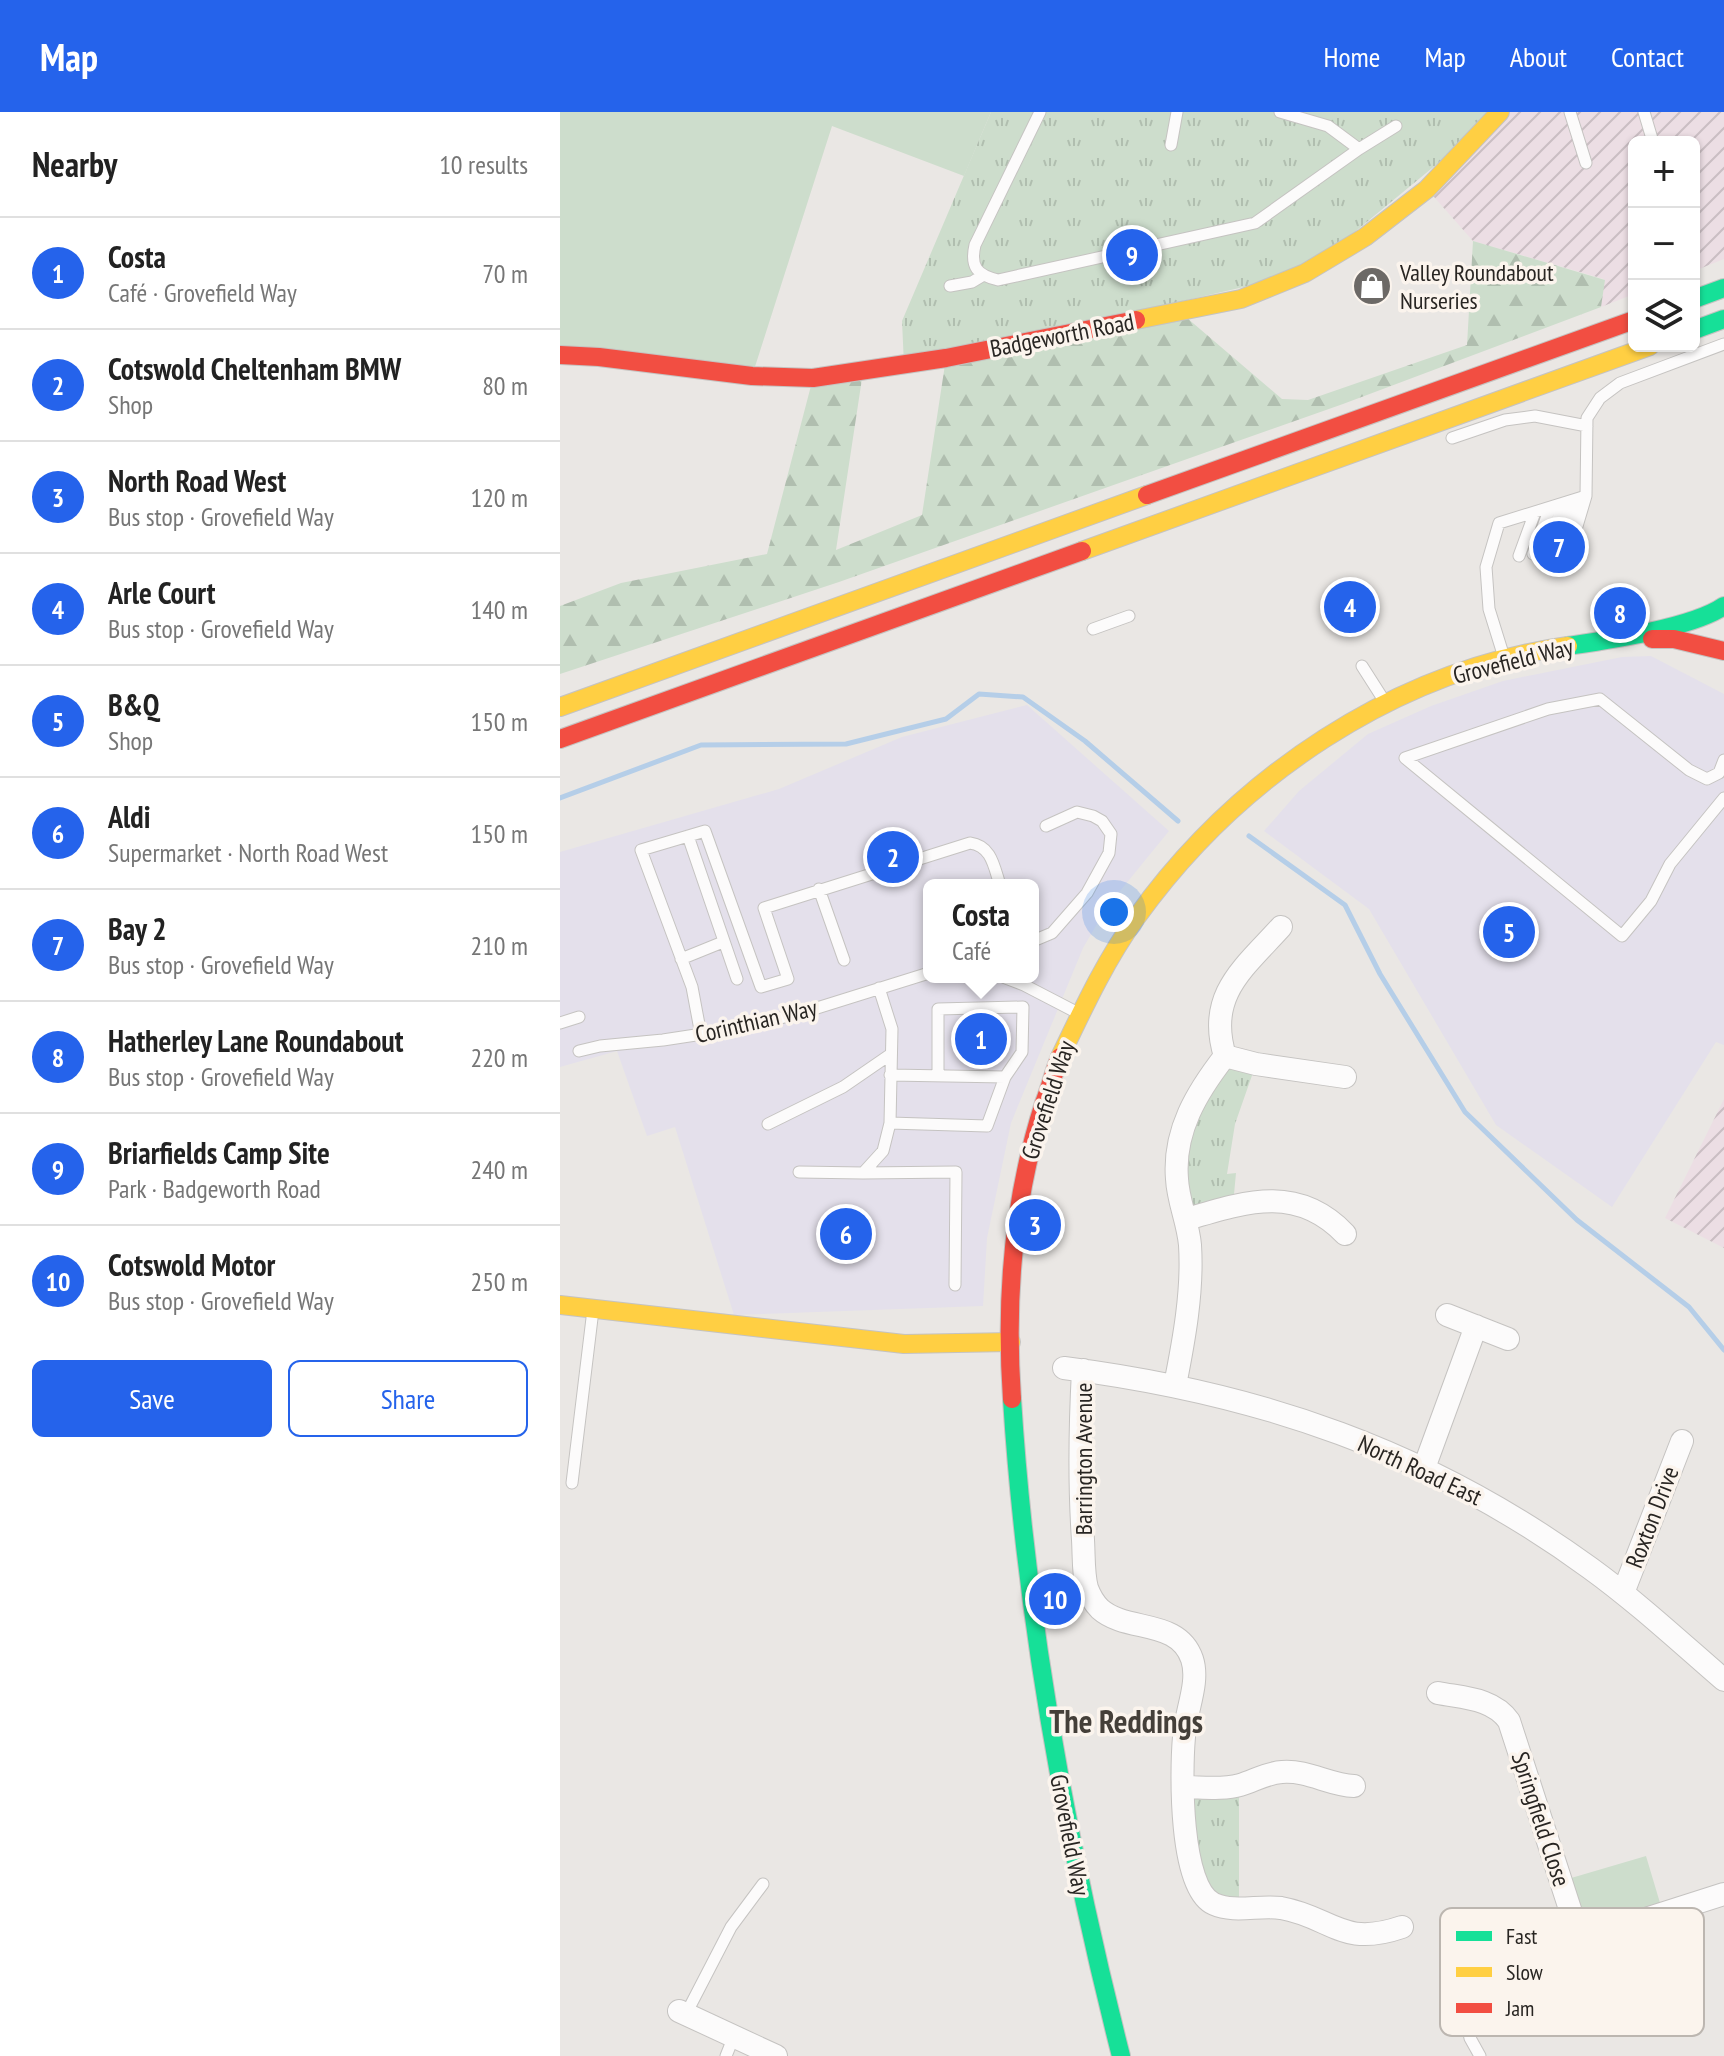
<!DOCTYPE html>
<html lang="en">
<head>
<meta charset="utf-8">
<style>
  :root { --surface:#fff; --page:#f2f2f2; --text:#222; --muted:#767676; --line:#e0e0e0; --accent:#2563eb }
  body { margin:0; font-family:"PT Sans Narrow",sans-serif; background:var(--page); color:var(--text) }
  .controls { position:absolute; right:24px; top:24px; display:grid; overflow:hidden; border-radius:12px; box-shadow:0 2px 6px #0004 }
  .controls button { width:72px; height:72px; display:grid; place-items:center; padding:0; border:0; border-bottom:2px solid var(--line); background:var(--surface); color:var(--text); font:40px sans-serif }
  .you { position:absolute; left:554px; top:800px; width:28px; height:28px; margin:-20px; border:6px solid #fff; border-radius:50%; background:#1a73e8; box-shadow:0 0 0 12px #1a73e833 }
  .badge { display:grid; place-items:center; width:52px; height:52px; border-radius:50%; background:var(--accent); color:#fff; font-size:26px; font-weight:700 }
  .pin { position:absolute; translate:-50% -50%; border:4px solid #fff; box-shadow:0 2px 8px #0006 }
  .popup { position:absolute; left:363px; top:767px; width:116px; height:104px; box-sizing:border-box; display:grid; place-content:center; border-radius:12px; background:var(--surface); filter:drop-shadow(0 2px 6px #0005); font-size:26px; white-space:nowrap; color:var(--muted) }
  .popup b { font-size:30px; color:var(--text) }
  .popup::after { content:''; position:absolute; left:50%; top:100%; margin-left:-16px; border:16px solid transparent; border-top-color:var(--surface) }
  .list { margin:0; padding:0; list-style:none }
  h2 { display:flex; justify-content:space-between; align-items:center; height:104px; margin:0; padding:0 32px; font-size:34px }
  h2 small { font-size:26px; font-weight:400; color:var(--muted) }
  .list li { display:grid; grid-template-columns:52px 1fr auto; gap:24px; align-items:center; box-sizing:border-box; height:112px; padding:0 32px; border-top:2px solid var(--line) }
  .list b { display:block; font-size:30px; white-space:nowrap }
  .list p { margin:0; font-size:26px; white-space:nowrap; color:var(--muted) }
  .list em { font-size:26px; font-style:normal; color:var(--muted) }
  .actions { display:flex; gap:16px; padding:24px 32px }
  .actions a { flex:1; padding:18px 0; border:2px solid var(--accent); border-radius:12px; text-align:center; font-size:28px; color:var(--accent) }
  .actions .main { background:var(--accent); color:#fff }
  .icon { flex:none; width:44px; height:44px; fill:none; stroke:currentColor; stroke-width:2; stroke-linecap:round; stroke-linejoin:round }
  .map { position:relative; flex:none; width:1164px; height:1944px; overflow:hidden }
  header { display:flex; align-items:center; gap:48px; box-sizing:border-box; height:112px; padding:0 40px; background:var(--accent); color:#fff }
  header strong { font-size:38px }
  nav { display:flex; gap:44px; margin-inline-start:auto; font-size:28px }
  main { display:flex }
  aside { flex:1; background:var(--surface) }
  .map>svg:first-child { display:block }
  .commercial { fill:#e4e0eb; fill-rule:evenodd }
  .industrial { fill:url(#industrial-furrows) }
  .green { fill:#cdddcc }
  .forest { fill:url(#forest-firs) }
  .park { fill:url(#park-tufts) }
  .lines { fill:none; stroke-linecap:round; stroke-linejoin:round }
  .stream { stroke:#b5cee8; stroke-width:5 }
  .lane-casing { stroke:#c5c3c1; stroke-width:13 }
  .street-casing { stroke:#c5c3c1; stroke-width:24 }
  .fast-casing { stroke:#c5c3c1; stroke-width:20 }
  .slow-casing { stroke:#c5c3c1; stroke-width:20 }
  .jam-casing { stroke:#c5c3c1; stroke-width:20 }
  .lane { stroke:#fcfbfb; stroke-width:11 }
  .street { stroke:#fcfbfb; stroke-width:22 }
  .fast { stroke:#16e098; stroke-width:18 }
  .slow { stroke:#ffcf43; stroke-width:18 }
  .jam { stroke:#f24e42; stroke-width:18 }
  .labels { text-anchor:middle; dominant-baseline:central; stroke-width:7; stroke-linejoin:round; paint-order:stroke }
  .poi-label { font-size:24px; fill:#282522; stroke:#fbf4ed; text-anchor:start }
  .street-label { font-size:24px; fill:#282522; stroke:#fbf4ed }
  .district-label { font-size:32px; font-weight:bold; fill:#443f39; stroke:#fbf4ed }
  .key { fill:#fbf4ed; stroke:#bcb6b0; stroke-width:2 }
  .key-label { font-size:22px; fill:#282522 }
</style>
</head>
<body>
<header>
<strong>Map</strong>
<nav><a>Home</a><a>Map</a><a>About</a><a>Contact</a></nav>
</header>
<main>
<aside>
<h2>Nearby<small>10 results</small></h2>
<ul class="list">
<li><span class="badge">1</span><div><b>Costa</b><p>Café · Grovefield Way</p></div><em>70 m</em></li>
<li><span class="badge">2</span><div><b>Cotswold Cheltenham BMW</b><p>Shop</p></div><em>80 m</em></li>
<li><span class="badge">3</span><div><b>North Road West</b><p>Bus stop · Grovefield Way</p></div><em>120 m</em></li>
<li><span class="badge">4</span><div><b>Arle Court</b><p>Bus stop · Grovefield Way</p></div><em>140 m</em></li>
<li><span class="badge">5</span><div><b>B&amp;Q</b><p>Shop</p></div><em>150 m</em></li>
<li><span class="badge">6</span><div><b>Aldi</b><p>Supermarket · North Road West</p></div><em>150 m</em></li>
<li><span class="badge">7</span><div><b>Bay 2</b><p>Bus stop · Grovefield Way</p></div><em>210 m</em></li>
<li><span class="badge">8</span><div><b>Hatherley Lane Roundabout</b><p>Bus stop · Grovefield Way</p></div><em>220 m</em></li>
<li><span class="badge">9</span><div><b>Briarfields Camp Site</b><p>Park · Badgeworth Road</p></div><em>240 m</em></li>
<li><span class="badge">10</span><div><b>Cotswold Motor</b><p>Bus stop · Grovefield Way</p></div><em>250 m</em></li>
</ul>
<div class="actions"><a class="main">Save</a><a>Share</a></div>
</aside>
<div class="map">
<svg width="1164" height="1944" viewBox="0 0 1164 1944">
  <defs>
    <pattern id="industrial-furrows" width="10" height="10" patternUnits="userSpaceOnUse" patternTransform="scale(2)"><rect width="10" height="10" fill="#ecdee4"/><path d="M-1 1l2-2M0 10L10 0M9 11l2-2" fill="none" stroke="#cabec3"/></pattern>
    <pattern id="forest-firs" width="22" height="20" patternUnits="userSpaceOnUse" patternTransform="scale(2)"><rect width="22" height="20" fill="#cdddcc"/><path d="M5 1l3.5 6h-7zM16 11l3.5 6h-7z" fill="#b0beaf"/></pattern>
    <pattern id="park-tufts" width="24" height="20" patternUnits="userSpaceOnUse" patternTransform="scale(2)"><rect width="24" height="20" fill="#cdddcc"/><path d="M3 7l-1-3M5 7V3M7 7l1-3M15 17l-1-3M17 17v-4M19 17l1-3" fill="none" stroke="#b0beaf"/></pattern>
  </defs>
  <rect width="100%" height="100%" fill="#eae7e4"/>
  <path class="commercial" d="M1091 544 1164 582V933L1156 930 1052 1095 936 1013 809 797 704 719 739 679 808 622 871 594 943 569 1062 545Z
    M467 593 609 719 547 795 523 836 451 1011 427 1126 423 1194 174 1203 115 1015 87 1024 57 939 0 955V740L219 677 342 625ZM369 773H473V865H369Z"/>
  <path class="industrial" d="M940 0H1164V147L1134 159V30H1074V182L1041 195 1044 167 913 129 867 77Z
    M1164 987V1136L1105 1106Z"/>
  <path class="green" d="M0 0H431L404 64 272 14 192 264 0 243Z
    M1086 1744 1103 1801 1020 1828 1001 1769Z"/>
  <path class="forest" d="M913 129 1045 168 1041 195 783 292 279 470 0 562V494L61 471 207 442 253 266 303 260 276 438 362 403 386 246 620 200 722 287 748 288 907 233Z"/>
  <path class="park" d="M431 0H940L745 161 344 253 342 209Z
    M665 944 696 952 675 1012 667 1062 676 1061 673 1093 623 1095 616 1044Z
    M679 1674V1796L650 1790 624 1675Z"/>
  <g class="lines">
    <path class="stream" d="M0 686 141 633 286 632 386 607 419 582 463 585 525 629 618 709
      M689 724 785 793 820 862 905 1000 1017 1108 1129 1195 1164 1238"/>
    <defs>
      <path id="lane" d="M480 0 415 133C410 155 417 163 438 168L695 111 799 37 836 14
        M720 0 768 14 799 37
        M1010 0 1026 51
        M1084 0 1093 30
        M611 33 617 0
        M390 174 412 170 422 164
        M892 326 945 308 975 304 1027 314
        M1012 431 1026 384 1027 306 1040 286 1060 271 1164 232
        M999 435 1015 388
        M987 438 1003 392
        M973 442 990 396
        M959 444 975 400
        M533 517 569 504
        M943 542 929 497 926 455 939 411 1026 384
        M802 554 825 590
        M1164 648 1159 661 1147 667 1129 658 1040 587 988 597 845 646 1062 824 1091 789 1110 752 1164 686
        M128 724 177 867
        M259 777 284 848
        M473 829 492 821 527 781 549 741 551 722 542 709 533 704 517 700 486 714
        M121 847 163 830
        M443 865 464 873 518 901
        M319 876 332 917 330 1011 323 1039 303 1061 396 1060 395 1173
        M0 911 19 905
        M141 923 132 875 81 738 145 719 201 875 228 867 204 796 410 731C432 734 434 755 440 773
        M19 939 40 934 103 928 175 917 241 901 369 861
        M330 963 445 965
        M330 1011 427 1014 445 965 462 940 463 895 378 897V963
        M208 1012 283 975 331 942
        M239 1060 303 1061
        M12 1371 33 1198
        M126 1902 171 1815 203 1772
        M957 1902 1037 1877 1020 1828
        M907 1913 910 1926 920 1944
        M166 1944 174 1924"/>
      <path id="street" d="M665 944C646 883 684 856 721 815
        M665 944 696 952 785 965
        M627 1107C685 1090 737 1072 785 1122
        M887 1203 948 1227
        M504 1256C700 1281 869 1339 1030 1456 1077 1490 1120 1530 1164 1568
        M523 1258C520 1315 519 1371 523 1428 524 1443 523 1462 527 1476 530 1484 534 1491 540 1497 567 1521 618 1506 632 1547 640 1571 625 1600 624 1625 621 1658 619 1777 654 1792 674 1801 699 1793 721 1796 772 1805 781 1836 842 1815
        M615 1273C624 1228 633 1179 630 1133 628 1110 618 1089 617 1067 613 1019 637 980 665 944
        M864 1356 916 1214
        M1063 1481 1122 1329
        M878 1581C903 1586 933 1586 949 1609L1020 1828 1164 1782
        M624 1675C641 1675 663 1678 680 1673 694 1669 706 1661 722 1660 748 1658 769 1673 794 1674
        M119 1899 216 1944"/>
      <path id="fast" d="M1134 187 1164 176
        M1134 218 1164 207
        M1008 534C1048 528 1132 516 1164 494
        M452 1287C466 1509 506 1728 561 1944"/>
      <path id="slow" d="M576 208 681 187 745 161 805 125 867 77 940 0
        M522 439 1090 234
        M0 595 587 383
        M500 945C523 897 545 849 576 806 677 665 835 558 1008 534
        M0 1193 344 1232 451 1230"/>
      <path id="jam" d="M0 243 39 245 192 264 253 266 386 246 576 208
        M587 383 1074 208
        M1092 527H1114L1164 539
        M0 627 522 439
        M452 1287C445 1187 453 1087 484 991 490 976 494 959 500 945"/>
    </defs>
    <use href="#lane" class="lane-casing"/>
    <use href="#street" class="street-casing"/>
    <use href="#fast" class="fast-casing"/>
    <use href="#slow" class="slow-casing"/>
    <use href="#jam" class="jam-casing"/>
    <use href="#lane" class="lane"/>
    <use href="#street" class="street"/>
    <use href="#fast" class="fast"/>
    <use href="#slow" class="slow"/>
    <use href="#jam" class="jam"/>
  </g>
  <defs>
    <symbol id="shop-disc" viewBox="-11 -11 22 22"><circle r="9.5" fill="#6c6966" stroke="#fbf4ed"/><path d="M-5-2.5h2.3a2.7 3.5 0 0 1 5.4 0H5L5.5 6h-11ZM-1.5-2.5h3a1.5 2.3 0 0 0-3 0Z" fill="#fff"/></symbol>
  </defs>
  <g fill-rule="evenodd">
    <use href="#shop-disc" x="790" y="152" width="44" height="44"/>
  </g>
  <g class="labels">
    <g class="poi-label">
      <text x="840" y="160">Valley Roundabout<tspan x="840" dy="28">Nurseries</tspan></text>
    </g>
    <g class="street-label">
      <text transform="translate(502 223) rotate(-11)">Badgeworth Road</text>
      <text transform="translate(953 549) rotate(-14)">Grovefield Way</text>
      <text transform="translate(196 909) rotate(-13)">Corinthian Way</text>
      <text transform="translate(488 988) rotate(-72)">Grovefield Way</text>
      <text transform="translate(523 1347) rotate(-90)">Barrington Avenue</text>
      <text transform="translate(860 1358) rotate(25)">North Road East</text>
      <text transform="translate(1092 1405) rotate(-69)">Roxton Drive</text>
      <text transform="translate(981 1707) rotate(72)">Springfield Close</text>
      <text transform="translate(510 1723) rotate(79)">Grovefield Way</text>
    </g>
    <g class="district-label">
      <text x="566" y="1609">The Reddings</text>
    </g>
  </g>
  <rect x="880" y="1796" width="264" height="128" rx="12" class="key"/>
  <rect x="896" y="1819" width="36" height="10" fill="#16e098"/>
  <rect x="896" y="1855" width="36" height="10" fill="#ffcf43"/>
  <rect x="896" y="1891" width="36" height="10" fill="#f24e42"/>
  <g class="key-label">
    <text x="946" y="1832">Fast</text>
    <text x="946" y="1868">Slow</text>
    <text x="946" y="1904">Jam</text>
  </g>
</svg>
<div class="controls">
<button>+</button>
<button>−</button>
<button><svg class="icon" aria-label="layers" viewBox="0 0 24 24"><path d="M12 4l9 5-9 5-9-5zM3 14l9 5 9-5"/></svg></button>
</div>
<div class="you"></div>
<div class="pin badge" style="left:421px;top:927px">1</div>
<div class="popup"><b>Costa</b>Café</div>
<div class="pin badge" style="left:333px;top:745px">2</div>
<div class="pin badge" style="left:475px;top:1113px">3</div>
<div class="pin badge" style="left:790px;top:495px">4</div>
<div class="pin badge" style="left:949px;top:820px">5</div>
<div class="pin badge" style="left:286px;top:1122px">6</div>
<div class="pin badge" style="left:999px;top:435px">7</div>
<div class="pin badge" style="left:1060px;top:501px">8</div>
<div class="pin badge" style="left:572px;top:143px">9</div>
<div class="pin badge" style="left:495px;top:1487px">10</div>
</div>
</main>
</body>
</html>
